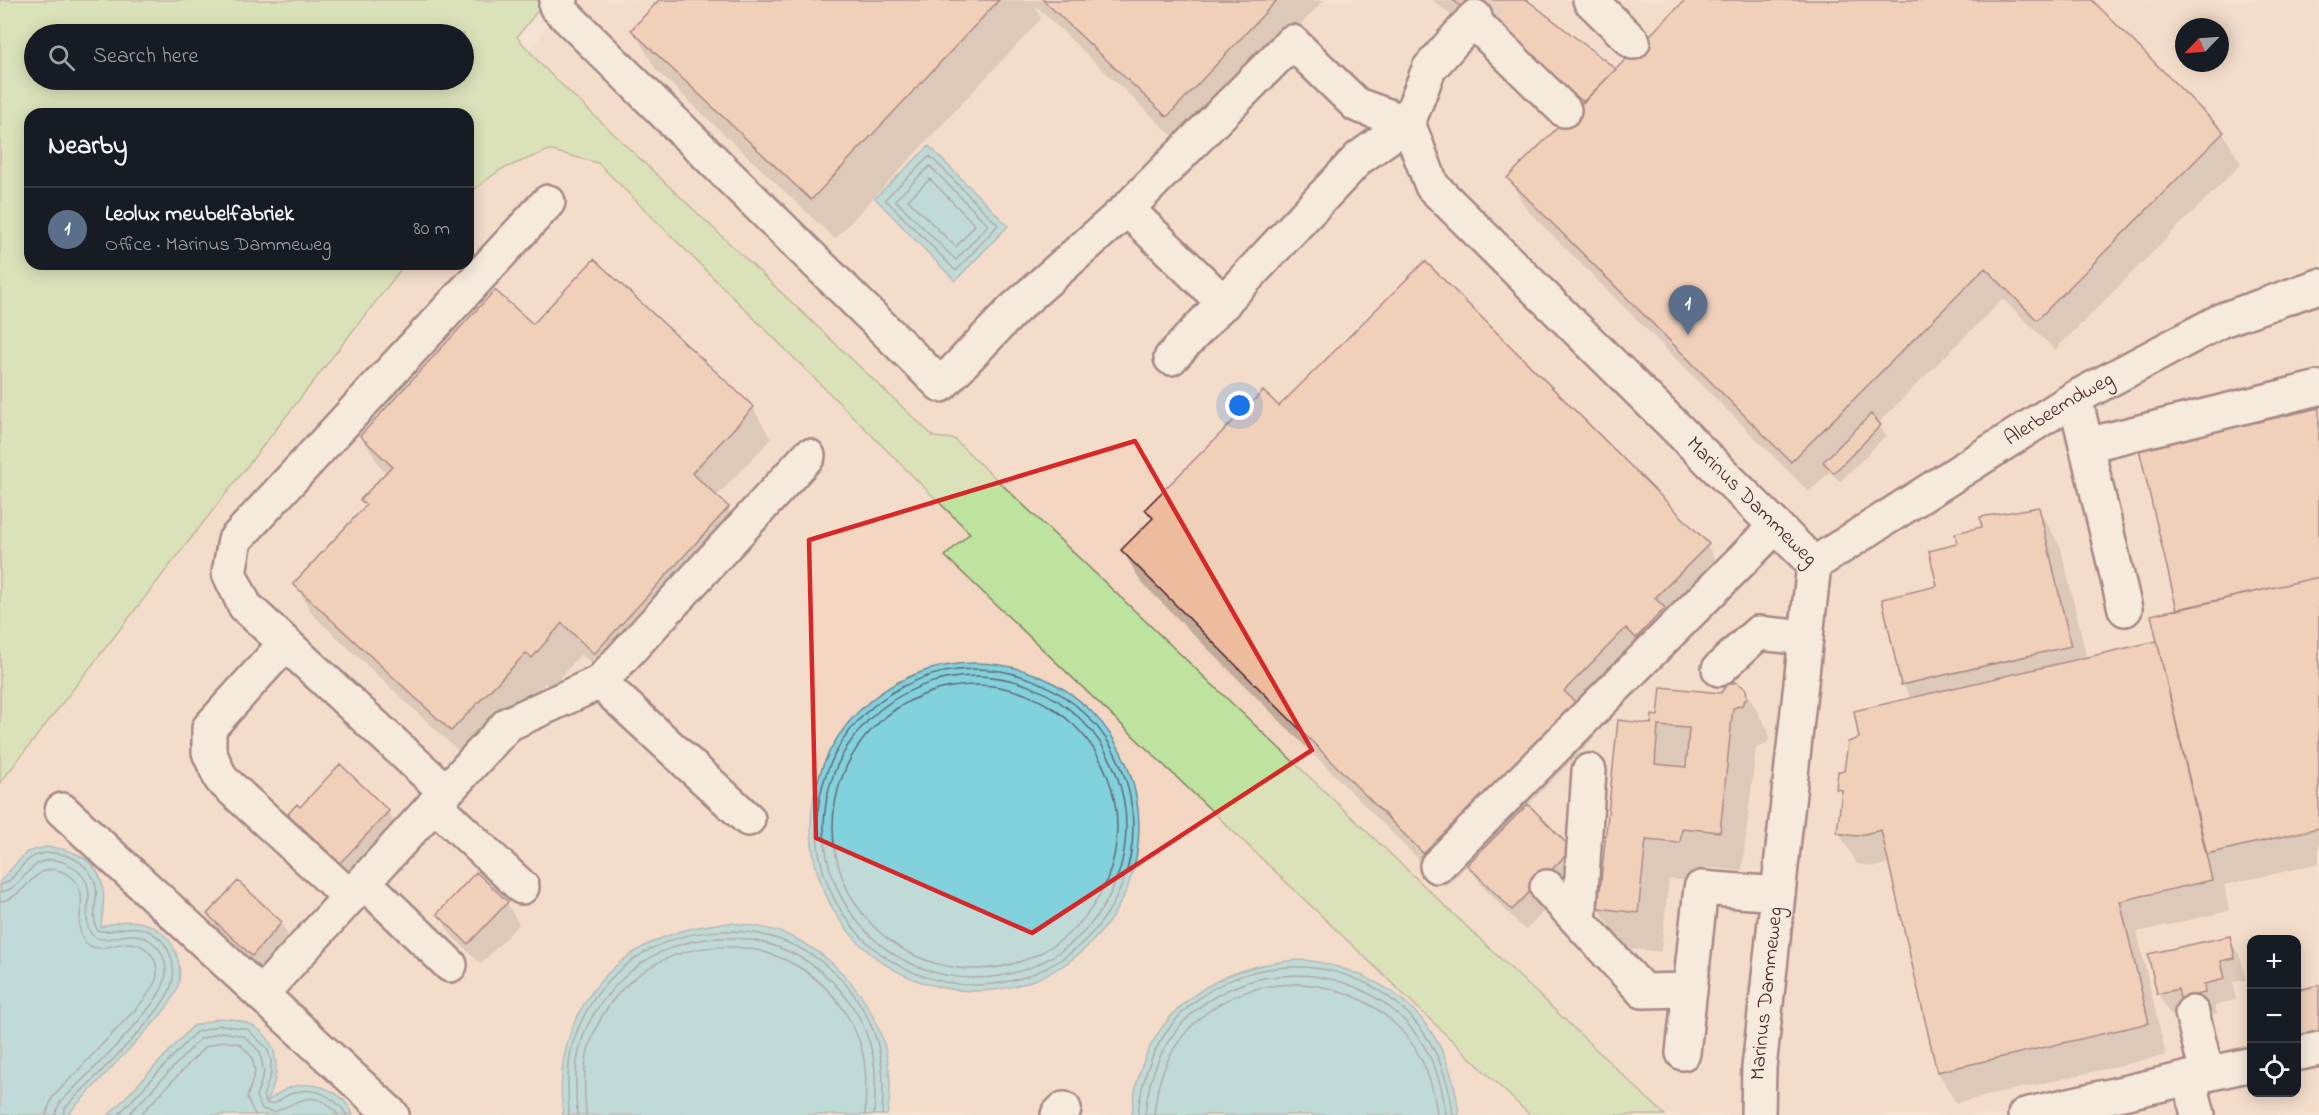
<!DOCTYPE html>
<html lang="en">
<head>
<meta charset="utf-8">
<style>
  :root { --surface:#171b24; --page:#20242c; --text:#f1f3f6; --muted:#9ea1a6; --line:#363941; --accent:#7c3aed }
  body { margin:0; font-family:"Indie Flower",sans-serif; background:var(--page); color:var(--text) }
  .controls { position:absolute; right:18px; bottom:18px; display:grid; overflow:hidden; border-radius:12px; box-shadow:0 3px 15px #0003 }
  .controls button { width:54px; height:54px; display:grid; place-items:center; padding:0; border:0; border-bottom:2px solid var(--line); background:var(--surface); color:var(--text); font:30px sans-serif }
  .compass { position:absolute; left:2175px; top:18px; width:54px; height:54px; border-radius:50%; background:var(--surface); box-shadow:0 3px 15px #0003; rotate:245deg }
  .you { position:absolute; left:1240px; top:406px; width:21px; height:21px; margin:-15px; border:4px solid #fff; border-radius:50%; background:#1a73e8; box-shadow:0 0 0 9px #1a73e833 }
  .badge { display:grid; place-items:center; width:39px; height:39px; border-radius:50%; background:var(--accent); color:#fff; font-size:20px; font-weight:700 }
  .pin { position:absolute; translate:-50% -50px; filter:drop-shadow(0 2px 3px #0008) }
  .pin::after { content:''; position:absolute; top:32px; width:21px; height:18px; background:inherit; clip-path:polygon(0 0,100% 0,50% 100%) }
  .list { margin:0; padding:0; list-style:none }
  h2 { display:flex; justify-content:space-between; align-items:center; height:78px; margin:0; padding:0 24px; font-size:26px }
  h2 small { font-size:20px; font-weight:400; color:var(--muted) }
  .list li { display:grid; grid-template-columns:39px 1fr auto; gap:18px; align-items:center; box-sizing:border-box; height:84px; padding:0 24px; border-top:2px solid var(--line) }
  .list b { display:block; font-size:22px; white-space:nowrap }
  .list p { margin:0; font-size:20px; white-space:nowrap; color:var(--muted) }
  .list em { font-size:20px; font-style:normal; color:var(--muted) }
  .icon { flex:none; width:33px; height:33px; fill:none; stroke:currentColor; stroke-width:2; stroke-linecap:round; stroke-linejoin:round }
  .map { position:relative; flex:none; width:2319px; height:1115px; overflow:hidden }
  .search { position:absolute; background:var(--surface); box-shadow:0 3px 15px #0003; left:24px; top:24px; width:450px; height:66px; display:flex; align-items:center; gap:15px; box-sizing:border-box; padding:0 21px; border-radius:33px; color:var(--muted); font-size:22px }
  .panel { position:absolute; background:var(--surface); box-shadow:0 3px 15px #0003; left:24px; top:108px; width:450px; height:162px; border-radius:18px }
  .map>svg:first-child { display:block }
  .built { fill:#f2d6c2; fill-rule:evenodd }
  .green { fill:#bde39e; stroke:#848164; stroke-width:1.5; fill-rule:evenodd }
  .water { fill:#82d2de; stroke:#6c8a96; stroke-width:1.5 }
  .shadow { fill:#0003 }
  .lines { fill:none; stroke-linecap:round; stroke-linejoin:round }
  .shore { stroke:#606773; stroke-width:1.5 }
  .building { fill:#edbb9e; stroke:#4a1f2b; stroke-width:1.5; fill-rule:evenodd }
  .minor-tunnel { stroke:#d2bbb1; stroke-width:33; stroke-dasharray:33 16; stroke-linecap:butt }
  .minor-casing { stroke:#4a1f2b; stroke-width:38 }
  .minor { stroke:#f7f3e8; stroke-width:33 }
  .marked { fill:none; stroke:#d62828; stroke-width:4.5; stroke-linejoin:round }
  .labels { text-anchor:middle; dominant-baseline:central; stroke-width:5; stroke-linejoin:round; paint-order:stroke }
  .street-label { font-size:21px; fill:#4a1f2b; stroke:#f7f3e8 }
</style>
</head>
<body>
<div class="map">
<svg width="2319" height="1115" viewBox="0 0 2319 1115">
  <rect width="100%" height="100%" fill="#f4e2d2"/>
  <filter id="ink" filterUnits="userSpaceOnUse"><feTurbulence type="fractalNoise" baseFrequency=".0167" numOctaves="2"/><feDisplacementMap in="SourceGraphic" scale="12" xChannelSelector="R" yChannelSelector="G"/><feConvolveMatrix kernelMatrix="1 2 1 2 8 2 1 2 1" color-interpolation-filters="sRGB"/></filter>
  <g filter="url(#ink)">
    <path class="built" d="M564 0H2319V1115H0V733L368 264H468V136L515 76ZM2184 27H2220V63H2184ZM2252 940H2296V1092H2252Z"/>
    <path class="green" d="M0 0H546L517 37 544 68 934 437 954 439 1665 1115H1530L945 556 970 533 598 163 549 150 500 170 468 194V114H30V264H405L0 783ZM34 34H464V80H34Z"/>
    <path class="water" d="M929 146 1008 226 955 281 875 198Z
      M811 827a164 164 0 1 1 328 0a164 164 0 1 1-328 0Z
      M46 847C72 848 99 860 103 889 105 901 102 915 101 927 123 919 142 918 161 932 178 945 184 972 176 991 167 1012 148 1028 133 1045 111 1068 89 1092 67 1115H0V881L27 852Z
      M731 923C749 925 767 927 785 934 854 962 903 1040 887 1115H563C549 1006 624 928 731 923Z
      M1305 960C1393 973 1450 1024 1459 1115H1132C1139 1017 1211 963 1305 960Z
      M220 1018C272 1020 288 1057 267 1101 274 1097 281 1091 288 1088 313 1079 343 1090 353 1115H109L193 1026Z"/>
    <path class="shadow" d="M661 0H1324L1185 148 1035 5 1041 19 835 239 656 70 633 30Z
      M1432 0H1524L1616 71 1687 0H2090L2223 133 2241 164 2055 350 2003 299 1878 423 1886 436 1840 482 1830 472 1809 492 1527 210 1509 179 1576 112Z
      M534 326 753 408 771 439 716 497 728 508 746 540 613 684 581 654 551 688 545 683 470 762 313 615 295 584 366 507 362 500 387 474 380 467 362 436Z
      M1279 408 1707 545 1725 577 1584 719 1595 737 1527 806 1584 872 1525 930 1482 886 1469 864 1446 887 1141 582 1123 551 1153 520 1147 509Z
      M2319 409V864L2224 885 2229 911 2137 932 2166 1055 1956 1103 1938 1072 1890 863 1875 867 1857 864 1839 833 1843 797 1838 789 1861 739 1911 699 1903 684 1939 587 1959 546 1984 528 2038 508 2061 548 2087 659 2159 642Z
      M1745 690 1768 730 1769 740 1765 745 1756 748 1742 871 1704 867 1702 882 1669 879 1661 952 1622 948 1599 908 1652 725 1659 718 1722 695Z
      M300 809 388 812 406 843 359 894 308 846 290 815Z
      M238 883 281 923 293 945 265 976 221 936 209 915Z
      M507 903 519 924 481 964 451 935 439 914Z
      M2229 937 2241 959 2246 980 2233 982 2236 1000 2215 1005 2217 1014 2194 1019 2189 1011 2170 1015 2158 993Z
      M2296 974 2306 990 2319 987 2296 1056Z"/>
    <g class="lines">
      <path class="shore" d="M930 156 998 225 956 271 885 199Z
        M930 166 988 225 956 260 895 200Z
        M930 179 975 225 956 247 908 200Z
        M817 827a158 158 0 1 1 316 0a158 158 0 1 1-316 0Z
        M824 827a151 151 0 1 1 302 0a151 151 0 1 1-302 0Z
        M833 827a142 142 0 1 1 284 0a142 142 0 1 1-284 0Z
        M0 885C14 883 19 864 31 858 51 846 81 856 92 876 103 893 89 914 97 930 108 936 129 920 150 932 170 942 178 966 171 987 160 1018 90 1081 65 1108L63 1115
        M0 892C21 891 26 863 48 860 58 859 67 863 74 868 104 889 77 914 92 935 108 948 127 924 152 942 164 951 169 968 164 983 155 1012 83 1078 59 1104L55 1115
        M0 901C26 900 34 859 63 872 70 875 76 880 79 887 87 905 72 924 85 942 101 956 112 942 130 943 148 944 161 962 156 980 153 987 148 994 144 1000L52 1098 46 1115
        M118 1115 196 1032 221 1025 247 1029 267 1048 271 1060V1074L263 1096 266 1103C275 1106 280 1099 288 1095 311 1084 334 1095 347 1115
        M128 1115 200 1039 222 1032 244 1036 260 1052 264 1073 256 1097 262 1109 274 1112C299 1102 316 1086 338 1115
        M140 1115 205 1047 223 1041 240 1044 252 1057 255 1072 247 1098 255 1115
        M569 1115C568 1090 566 1067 573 1043 617 901 818 891 873 1030 884 1058 884 1086 882 1115
        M577 1115C576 1092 574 1070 580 1047 585 1027 596 1008 610 992 690 896 846 934 873 1056 877 1076 875 1095 874 1115
        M586 1115C585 1092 582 1070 589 1047 628 919 805 912 857 1035 868 1061 866 1087 865 1115
        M1138 1115C1155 919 1431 916 1453 1115
        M1145 1115C1160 929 1427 928 1446 1115
        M1154 1115C1167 941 1419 940 1437 1115"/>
    </g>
    <path class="building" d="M659 0H999L811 200 631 30Z
      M1043 0H1277L1167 117Z
      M1453 0H1527L1616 69 1584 102Z
      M1685 0H2092L2224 132 2037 320 1985 268 1791 462 1507 178Z
      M594 259 754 407 692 473 729 507 594 654 562 623 532 658 526 653 451 731 293 584 366 505 360 500 392 466 360 436 495 290 533 324Z
      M1425 261 1709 544 1655 598 1665 608 1636 638 1626 628 1564 691 1578 705 1427 857 1121 550 1153 518 1145 509 1263 391 1279 406Z
      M2319 408V577L2177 610 2139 449Z
      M1871 414 1881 425 1834 473 1823 462Z
      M2039 507 2071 646 1901 685 1882 599 1937 586 1929 551 1957 544 1955 533 1982 527 1980 517Z
      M2319 577V828L2207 854 2151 615Z
      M2157 641 2212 880 2120 901 2149 1023 1937 1072 1881 830 1856 836 1837 833 1842 790 1836 789 1838 771H1844L1848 742 1859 738 1854 711Z
      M1736 682 1746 689 1747 697 1742 705 1733 708 1720 832 1682 828 1680 843 1646 840 1638 913 1598 908 1618 720 1651 724 1652 715 1658 716 1661 687 1721 693 1726 685ZM1658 726 1689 728 1686 767 1655 764Z
      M340 764 389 811 340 863 288 814 297 804 300 807Z
      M1528 804 1572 849 1512 910 1467 865Z
      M476 872 508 902 468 944 437 914Z
      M238 881 282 922 252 956 207 914Z
      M2230 936 2235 958 2221 961 2225 979 2204 984 2205 993 2180 998 2178 989 2157 994 2148 954Z
      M2296 978 2299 990 2319 985V1038L2296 1043Z"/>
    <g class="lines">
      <path class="minor-tunnel" d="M1475 17 1492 0"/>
      <defs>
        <g id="minor">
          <path d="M561 0 556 6 941 385 1014 309 1127 209 1292 42 1357 105 1408 123 1359 158 1171 358"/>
          <path d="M1590 0 1633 42"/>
          <path id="s1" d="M1475 17 1429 69 1408 123 1432 186 1814 564"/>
          <path d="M1472 20 1564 110"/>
          <path d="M1127 209 1224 303"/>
          <path d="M2075 398 2125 609"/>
          <path d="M2087 445 2319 388"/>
          <path id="s2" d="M1814 564 2075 398 2222 320 2319 286"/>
          <path d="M285 644 209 728V752L221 779 350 897"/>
          <path d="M1719 669 1758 633 1806 638"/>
          <path d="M600 682 808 456"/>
          <path d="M445 791 245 606 229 573 235 540 548 202"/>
          <path d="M434 804 522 887"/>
          <path d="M62 810 392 1115"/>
          <path d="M1437 866 1776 526"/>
          <path d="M364 882 450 965"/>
          <path d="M1547 887 1643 991 1690 990"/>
          <path d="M1579 921 1589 771"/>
          <path d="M261 994 508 724 600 682 748 819"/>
          <path d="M2192 1013 2207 1074"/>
          <path d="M1683 1053 1701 888 1778 894"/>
          <path d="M2296 1054 2319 1049"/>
          <path d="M2189 1078 2198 1115"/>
          <path d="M1058 1115 1064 1109"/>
          <path id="s3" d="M1758 1115 1759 1068 1814 564"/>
          <path d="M2025 1115 2252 1064"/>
        </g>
      </defs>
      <use href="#minor" class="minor-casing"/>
      <use href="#minor" class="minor"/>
    </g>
  </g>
  <path d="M0 0H2319V1115H0ZM1135 441 1312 750 1032 933 816 838 809 540Z" fill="#f4e2d2" fill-opacity=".55" fill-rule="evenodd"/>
  <path class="marked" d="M1135 441 1312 750 1032 933 816 838 809 540Z"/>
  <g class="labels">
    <g class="street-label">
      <text stroke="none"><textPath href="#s2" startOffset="290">Alerbeemdweg</textPath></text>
      <text stroke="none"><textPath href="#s1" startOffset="644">Marinus Dammeweg</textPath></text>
      <text stroke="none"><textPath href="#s3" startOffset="122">Marinus Dammeweg</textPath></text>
    </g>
  </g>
</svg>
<div class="controls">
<button>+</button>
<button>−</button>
<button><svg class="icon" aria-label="locate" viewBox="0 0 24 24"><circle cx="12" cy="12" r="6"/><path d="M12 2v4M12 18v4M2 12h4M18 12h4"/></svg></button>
</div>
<svg class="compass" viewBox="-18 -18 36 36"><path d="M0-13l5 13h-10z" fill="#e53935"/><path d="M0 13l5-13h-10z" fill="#9ea1a6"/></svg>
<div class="you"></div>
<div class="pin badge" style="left:1688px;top:335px;background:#5c6f8a">1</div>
<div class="search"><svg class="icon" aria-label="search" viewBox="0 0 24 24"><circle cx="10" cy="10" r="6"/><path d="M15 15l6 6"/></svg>Search here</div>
<section class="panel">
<h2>Nearby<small></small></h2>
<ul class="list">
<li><span class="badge" style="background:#5c6f8a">1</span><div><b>Leolux meubelfabriek</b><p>Office · Marinus Dammeweg</p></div><em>80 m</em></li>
</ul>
</section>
</div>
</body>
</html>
